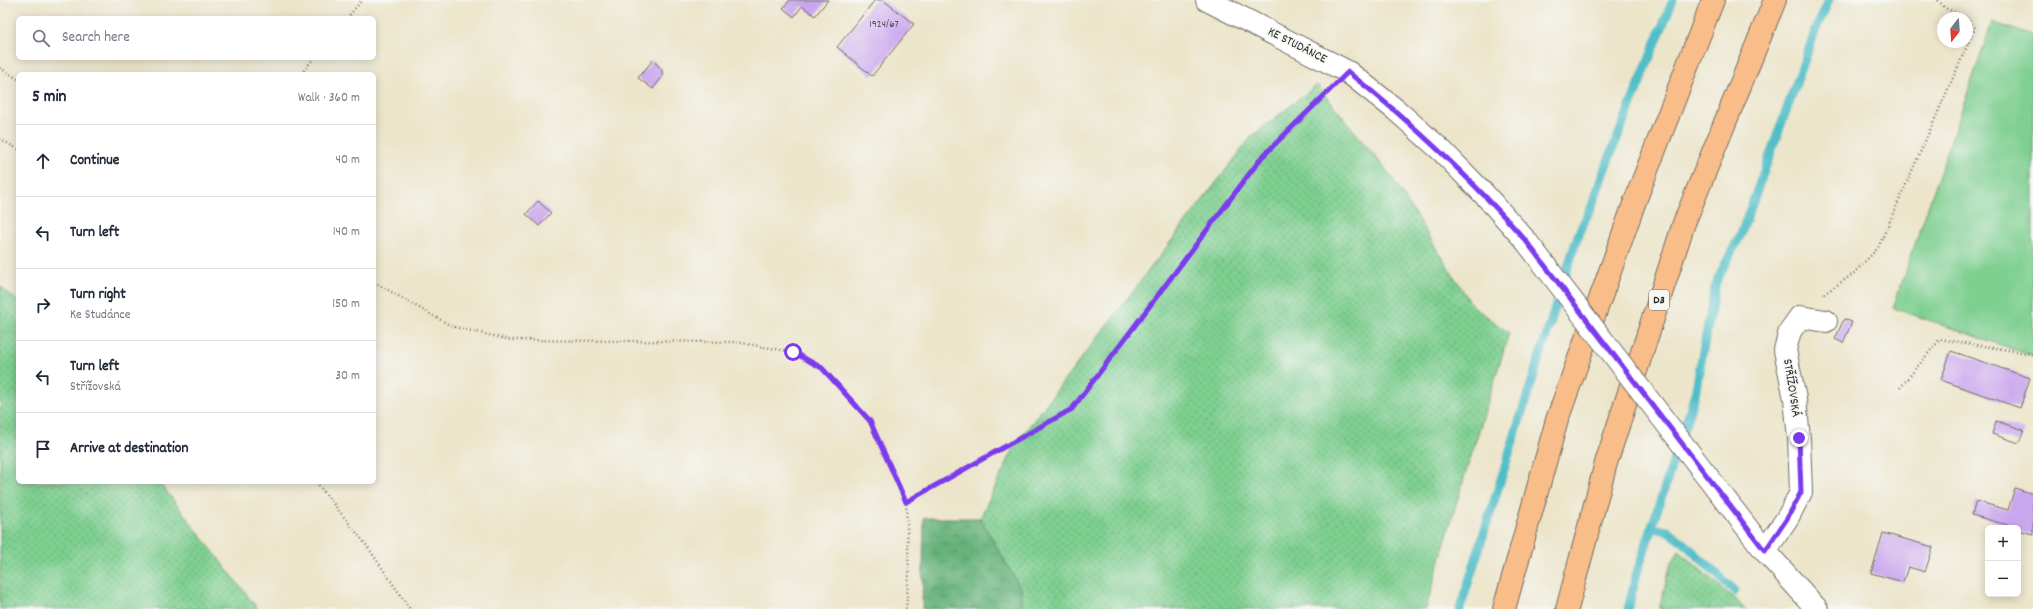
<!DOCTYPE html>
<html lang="en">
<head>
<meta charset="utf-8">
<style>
  :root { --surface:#fff; --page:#f2f2f3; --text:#1f2937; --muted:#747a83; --line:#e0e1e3 }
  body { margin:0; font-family:Dekko,sans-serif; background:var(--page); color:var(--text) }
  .controls { position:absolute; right:12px; bottom:12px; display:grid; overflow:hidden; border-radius:6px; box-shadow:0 2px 10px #0003 }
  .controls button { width:36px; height:36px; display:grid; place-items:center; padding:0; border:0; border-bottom:1px solid var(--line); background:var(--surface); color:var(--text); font:20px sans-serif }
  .compass { position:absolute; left:1937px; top:12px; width:36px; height:36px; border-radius:50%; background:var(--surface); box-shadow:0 2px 10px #0003; rotate:197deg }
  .stop { position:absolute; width:12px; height:12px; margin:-9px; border:3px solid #7c3aed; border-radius:50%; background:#fff }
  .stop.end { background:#7c3aed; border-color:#fff; box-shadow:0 1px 4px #0008 }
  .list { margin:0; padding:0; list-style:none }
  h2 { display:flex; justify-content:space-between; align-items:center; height:52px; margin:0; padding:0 16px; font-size:17px }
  h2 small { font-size:13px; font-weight:400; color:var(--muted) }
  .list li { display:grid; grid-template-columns:26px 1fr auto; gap:12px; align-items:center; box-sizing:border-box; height:72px; padding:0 16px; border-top:1px solid var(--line) }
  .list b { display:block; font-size:15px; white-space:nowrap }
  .list p { margin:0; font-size:13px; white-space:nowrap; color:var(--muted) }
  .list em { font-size:13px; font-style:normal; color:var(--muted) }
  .icon { flex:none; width:22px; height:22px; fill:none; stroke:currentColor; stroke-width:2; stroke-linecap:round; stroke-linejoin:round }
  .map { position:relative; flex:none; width:2033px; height:609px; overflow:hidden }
  .search { position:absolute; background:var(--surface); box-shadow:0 2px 10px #0003; left:16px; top:16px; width:360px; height:44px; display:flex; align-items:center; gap:10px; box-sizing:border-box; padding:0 14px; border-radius:6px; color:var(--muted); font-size:15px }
  .panel { position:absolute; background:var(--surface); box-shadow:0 2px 10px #0003; left:16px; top:72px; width:360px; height:412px; border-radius:6px }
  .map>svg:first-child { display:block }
  .grass { fill:url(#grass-dots); stroke:#547d5e }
  .forest { fill:url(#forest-crowns); stroke:#486e52 }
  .pitch { fill:#7ecf90; stroke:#547d5e }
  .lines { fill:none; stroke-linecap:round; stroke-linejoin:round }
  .stream { stroke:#50bec8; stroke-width:9 }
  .building { fill:#caa6ef }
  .minor-casing { stroke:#6f6c63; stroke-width:24 }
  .highway-casing { stroke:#6f6c63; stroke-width:24 }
  .path { stroke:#6f6c63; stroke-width:2.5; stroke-dasharray:1 3; stroke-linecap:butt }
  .minor { stroke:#fff; stroke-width:22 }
  .highway { stroke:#f8bd88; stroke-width:22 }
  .minor-bridge-casing { stroke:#6f6c63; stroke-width:24; stroke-linecap:butt }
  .minor-bridge { stroke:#fff; stroke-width:22 }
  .route { stroke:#7c3aed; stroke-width:5 }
  .labels { text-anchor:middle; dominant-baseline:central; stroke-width:3.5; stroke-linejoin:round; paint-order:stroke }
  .number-label { font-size:11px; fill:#534a5c }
  .shield { fill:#f6f6f2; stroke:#686867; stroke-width:1 }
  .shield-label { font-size:12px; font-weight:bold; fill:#2b2b2b }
  .street-label { font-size:13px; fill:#2b2b2b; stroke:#f6f6f2 }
</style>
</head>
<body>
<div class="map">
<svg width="2033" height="609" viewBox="0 0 2033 609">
  <defs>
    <pattern id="grass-dots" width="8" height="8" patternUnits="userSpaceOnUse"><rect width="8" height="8" fill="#7ecf90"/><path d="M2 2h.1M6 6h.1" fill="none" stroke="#67a876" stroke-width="1.8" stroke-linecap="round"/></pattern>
    <pattern id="forest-crowns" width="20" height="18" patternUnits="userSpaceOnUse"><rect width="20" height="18" fill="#66b27a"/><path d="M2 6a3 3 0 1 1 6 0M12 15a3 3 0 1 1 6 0" fill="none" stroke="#549164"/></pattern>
  </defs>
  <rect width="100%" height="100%" fill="#f6f6f2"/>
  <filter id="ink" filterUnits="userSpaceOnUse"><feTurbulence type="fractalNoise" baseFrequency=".025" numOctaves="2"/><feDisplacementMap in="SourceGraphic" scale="8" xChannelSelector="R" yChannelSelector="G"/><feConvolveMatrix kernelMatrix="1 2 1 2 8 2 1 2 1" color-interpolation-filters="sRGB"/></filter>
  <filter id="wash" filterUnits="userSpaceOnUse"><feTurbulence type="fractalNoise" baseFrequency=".012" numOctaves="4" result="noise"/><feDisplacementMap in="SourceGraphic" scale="16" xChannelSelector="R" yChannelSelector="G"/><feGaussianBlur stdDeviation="0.9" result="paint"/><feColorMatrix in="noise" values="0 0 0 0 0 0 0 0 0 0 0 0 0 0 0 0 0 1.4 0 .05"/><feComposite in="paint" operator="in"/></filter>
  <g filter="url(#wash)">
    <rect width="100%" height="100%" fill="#ece5ca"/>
    <path class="grass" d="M1317 85 1391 176 1472 305 1509 333 1452 518 1426 609H1022L1021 589 980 518 1017 442 1252 136Z
      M0 286 18 301V482H159L258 609H0Z
      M1679 551 1746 609H1659L1671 563Z"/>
    <path class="forest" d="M924 518H980L1021 589 1022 609H922Z"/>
    <path class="pitch" d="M1992 22 2033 36V356L1893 308Z"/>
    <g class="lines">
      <path class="stream" d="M1652 528 1668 531 1684 543 1735 591
        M1460 609 1579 232 1592 206 1604 171 1673 0
        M1628 609 1636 576 1695 394 1716 282 1741 234 1816 29 1829 0"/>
    </g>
    <g id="blocks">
      <path class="building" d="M790 0H828L815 16 802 6 794 17 783 8Z
        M875 0H883L914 24 872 76 837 47Z
        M653 60 662 70V77L653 89 638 78Z
        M538 201 551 213 539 226 526 214Z
        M1844 319 1852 322 1843 343 1835 339Z
        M1951 351 2030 378 2020 408 1941 380Z
        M1996 421 2024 430 2019 443 1992 434Z
        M2015 488 2033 494V534L2018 530V528L1972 515 1976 501 2008 510Z
        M1883 533 1933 547 1925 572 1908 567 1903 582 1871 573Z"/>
    </g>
  </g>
  <g filter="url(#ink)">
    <use href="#blocks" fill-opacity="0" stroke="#6f6c63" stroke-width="1"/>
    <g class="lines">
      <defs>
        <path id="minor" d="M1207 0 1348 72 1396 110 1442 151 1485 195 1526 241
          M1704 472 1765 551 1817 609
          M1765 551 1788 517 1801 492 1799 438 1795 399 1785 350 1790 331 1800 317 1826 321"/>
        <path id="highway" d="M1504 609 1557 420 1635 201 1713 0
          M1567 609 1606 463 1684 223 1775 0"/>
      </defs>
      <use href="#minor" class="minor-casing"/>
      <use href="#highway" class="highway-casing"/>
      <path class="path" d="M1938 0 1945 8 1967 18
        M347 18 362 0
        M0 68 18 79
        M301 74 314 58
        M0 139 18 149
        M374 282 451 326 510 340 736 342 793 352 822 368 869 421 906 502 909 572 906 609
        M1824 294 1853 274 1878 248 1975 28 1967 18
        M1900 388 1940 339 2033 354
        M316 482 367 546 410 609
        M906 502 1072 409 1262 157 1328 91"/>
      <use href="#minor" class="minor"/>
      <use href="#highway" class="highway"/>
      <defs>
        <path id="minor-bridge" d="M1526 241 1704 472"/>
      </defs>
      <use href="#minor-bridge" class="minor-bridge-casing"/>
      <use href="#minor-bridge" class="minor-bridge"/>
    </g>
  </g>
  <g class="lines" filter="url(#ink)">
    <path class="route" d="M793 352 822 368 870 421 906 502 1072 409 1262 157 1348 72C1415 125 1470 177 1526 241L1765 551 1788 517 1801 492 1799 438"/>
  </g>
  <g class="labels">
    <g class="number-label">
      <text x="884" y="25">1924/67</text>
    </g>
    <rect class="shield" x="1649" y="290" width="20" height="20" rx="3"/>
    <g class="shield-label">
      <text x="1659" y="300">D3</text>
    </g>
    <g class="street-label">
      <text transform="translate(1297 46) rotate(27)">KE STUDÁNCE</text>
      <text transform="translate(1791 388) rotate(81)">STŘÍŽOVSKÁ</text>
    </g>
  </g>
</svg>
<div class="controls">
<button>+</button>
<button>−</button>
</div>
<svg class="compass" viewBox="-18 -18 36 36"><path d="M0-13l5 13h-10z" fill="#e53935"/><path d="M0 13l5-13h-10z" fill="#747a83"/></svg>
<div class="stop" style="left:793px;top:352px"></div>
<div class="stop end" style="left:1799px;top:438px"></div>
<div class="search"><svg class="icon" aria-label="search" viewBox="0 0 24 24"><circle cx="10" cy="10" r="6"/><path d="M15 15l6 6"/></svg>Search here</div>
<section class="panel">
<h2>5 min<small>Walk · 360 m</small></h2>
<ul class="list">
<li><svg class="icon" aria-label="ahead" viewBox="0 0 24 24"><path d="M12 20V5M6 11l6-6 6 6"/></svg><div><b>Continue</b></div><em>40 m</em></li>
<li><svg class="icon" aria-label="left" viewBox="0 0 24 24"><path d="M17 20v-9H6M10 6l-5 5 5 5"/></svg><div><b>Turn left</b></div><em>140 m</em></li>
<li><svg class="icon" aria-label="right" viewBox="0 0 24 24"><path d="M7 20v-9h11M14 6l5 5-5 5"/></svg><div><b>Turn right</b><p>Ke Studánce</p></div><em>150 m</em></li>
<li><svg class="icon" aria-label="left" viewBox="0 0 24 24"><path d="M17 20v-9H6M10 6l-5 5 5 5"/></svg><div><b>Turn left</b><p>Střížovská</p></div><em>30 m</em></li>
<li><svg class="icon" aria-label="arrive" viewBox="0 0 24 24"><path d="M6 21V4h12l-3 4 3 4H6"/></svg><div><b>Arrive at destination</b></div></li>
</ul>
</section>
</div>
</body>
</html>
